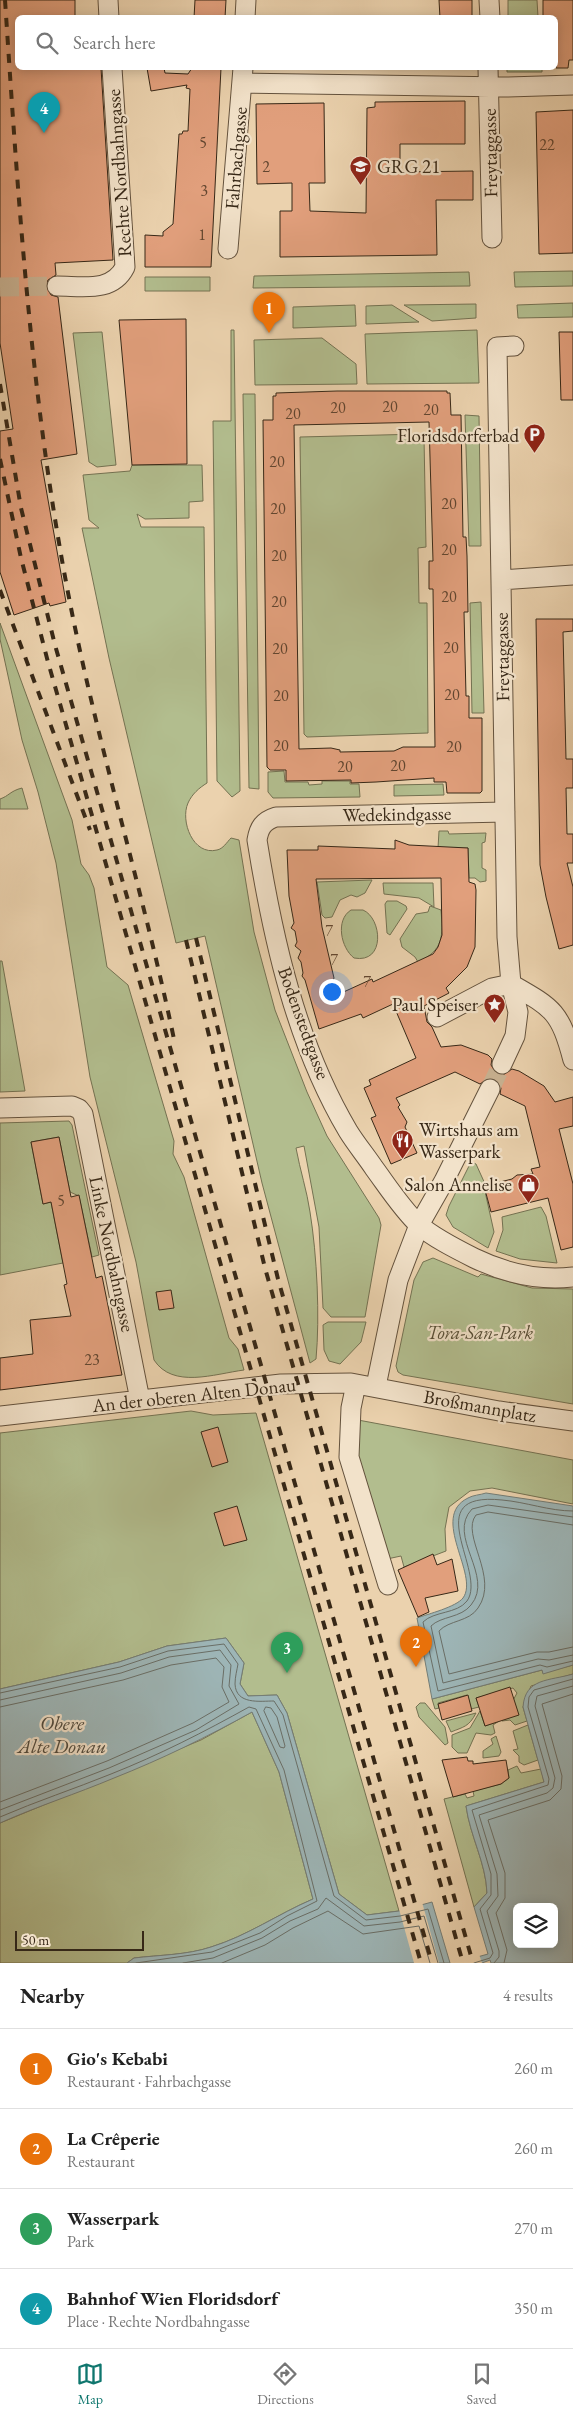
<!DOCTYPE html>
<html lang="en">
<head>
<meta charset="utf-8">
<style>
  :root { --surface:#fff; --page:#f2f2f2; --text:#222; --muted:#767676; --line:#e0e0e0; --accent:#0f766e }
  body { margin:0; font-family:"EB Garamond",serif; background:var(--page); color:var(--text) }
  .controls { position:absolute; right:15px; bottom:15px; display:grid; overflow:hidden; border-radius:8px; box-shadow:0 2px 12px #0003 }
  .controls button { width:45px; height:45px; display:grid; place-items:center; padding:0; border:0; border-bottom:1px solid var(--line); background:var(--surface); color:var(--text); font:25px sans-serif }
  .scale { position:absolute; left:15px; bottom:12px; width:129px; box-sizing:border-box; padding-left:5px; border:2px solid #372817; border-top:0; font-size:14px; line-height:18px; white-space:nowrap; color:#372817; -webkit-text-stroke:4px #f2e2ca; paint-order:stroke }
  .you { position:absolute; left:331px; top:991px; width:18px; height:18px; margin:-12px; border:4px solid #fff; border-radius:50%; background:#1a73e8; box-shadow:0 0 0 8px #1a73e833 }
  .badge { display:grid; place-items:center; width:32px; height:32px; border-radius:50%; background:var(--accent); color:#fff; font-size:16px; font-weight:700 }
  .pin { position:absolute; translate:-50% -41px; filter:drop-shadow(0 1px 2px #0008) }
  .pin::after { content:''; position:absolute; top:26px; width:18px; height:15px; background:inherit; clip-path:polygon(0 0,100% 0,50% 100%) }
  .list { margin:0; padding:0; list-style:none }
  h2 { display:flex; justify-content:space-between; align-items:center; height:65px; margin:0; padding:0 20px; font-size:21px }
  h2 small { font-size:16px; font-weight:400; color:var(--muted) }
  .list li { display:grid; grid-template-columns:32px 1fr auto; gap:15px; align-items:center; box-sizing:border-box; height:80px; padding:0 20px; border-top:1px solid var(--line) }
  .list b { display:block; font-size:19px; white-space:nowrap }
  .list p { margin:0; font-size:16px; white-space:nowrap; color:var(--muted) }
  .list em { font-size:16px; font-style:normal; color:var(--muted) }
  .icon { flex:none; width:28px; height:28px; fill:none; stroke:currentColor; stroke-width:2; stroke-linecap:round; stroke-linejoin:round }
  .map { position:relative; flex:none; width:573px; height:1963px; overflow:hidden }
  .search { position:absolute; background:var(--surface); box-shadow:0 2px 12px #0003; left:15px; right:15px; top:15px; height:55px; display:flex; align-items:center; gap:12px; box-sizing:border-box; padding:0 18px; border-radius:8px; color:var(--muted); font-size:19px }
  .sheet { height:385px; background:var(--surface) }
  nav { display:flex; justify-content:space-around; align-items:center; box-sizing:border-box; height:70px; border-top:1px solid var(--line); background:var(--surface); font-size:14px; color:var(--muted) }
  nav a { display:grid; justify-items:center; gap:2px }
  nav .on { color:var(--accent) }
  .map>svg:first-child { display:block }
  .green { fill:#b2bd8e; stroke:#747252 }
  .water { fill:#9db5b6; stroke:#747d76; fill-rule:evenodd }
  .pier { fill:#ebd2ae }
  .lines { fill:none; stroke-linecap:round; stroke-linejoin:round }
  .shore { stroke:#6a6e66; stroke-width:1 }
  .building { fill:#e19f7c; stroke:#372817; fill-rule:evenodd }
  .minor-tunnel { stroke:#c7b090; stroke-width:19; stroke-dasharray:19 9; stroke-linecap:butt }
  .minor-casing { stroke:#64523d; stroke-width:21 }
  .minor { stroke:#f2e2ca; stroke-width:19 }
  .rail { stroke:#372817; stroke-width:4; stroke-dasharray:9 9; stroke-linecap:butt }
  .labels { text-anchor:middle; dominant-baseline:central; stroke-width:4.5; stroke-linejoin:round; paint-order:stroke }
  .number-label { font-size:16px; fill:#624630 }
  .street-label { font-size:19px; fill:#372817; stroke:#f2e2ca }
  .poi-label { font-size:19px; fill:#372817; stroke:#f2e2ca; text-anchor:end }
  .park-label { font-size:19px; font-style:italic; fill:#564d35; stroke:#f2e2ca }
  .water-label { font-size:20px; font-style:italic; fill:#504b3f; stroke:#f2e2ca }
</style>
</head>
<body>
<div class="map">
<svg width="573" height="1963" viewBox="0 0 573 1963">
  <rect width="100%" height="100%" fill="#ebd2ae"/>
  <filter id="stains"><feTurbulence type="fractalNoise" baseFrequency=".004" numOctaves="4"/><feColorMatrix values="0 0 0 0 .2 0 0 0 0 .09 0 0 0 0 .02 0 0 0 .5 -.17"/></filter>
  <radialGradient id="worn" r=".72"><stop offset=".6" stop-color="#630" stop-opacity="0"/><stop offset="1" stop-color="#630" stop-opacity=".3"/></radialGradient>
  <path class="green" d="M508 0H537L538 17H508Z
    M507 68H542V72H507Z
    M573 271V286L515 287 514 272Z
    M469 272 470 286 253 288 254 276Z
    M145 277H210V291H145Z
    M573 303V317L518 318 517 305Z
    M476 304V318L432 321 404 305Z
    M355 305 356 326 293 328V307Z
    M392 305 419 322 366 324V306Z
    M231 330H234L240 791 232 797 217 781 213 421H231Z
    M477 330 479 383 367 384 365 334Z
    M102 332 116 465 97 467 89 462 73 333Z
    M322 338 356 364 357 384 255 385 254 340Z
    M243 394H255L259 789 249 788Z
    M465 415 479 416 481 546H469Z
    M421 434 424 437 426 547 418 548 419 603H427L428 733 307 737 304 734 300 437Z
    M132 465H202L203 501 189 502V518L145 519 137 514 141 527H204L207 783C199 788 192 794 188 803 180 821 193 856 217 850 223 849 227 842 231 838L239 840 254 932 275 1010 307 1092 327 1136 379 1218 381 1225 365 1317H331L323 1308 319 1227 304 1146 296 1148C300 1170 307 1191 310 1212 317 1255 320 1317 316 1359L310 1363 262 1183 205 936 176 943 109 658 82 528H99L89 520 83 475 130 471Z
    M481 602 484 713H472L470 603Z
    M0 623 72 820 81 864 89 875 94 888 107 967 128 985 174 1141 173 1154 184 1177 229 1338 238 1349 244 1370C214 1374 173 1389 154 1360L136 1262 90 1077 56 863 38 792 22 740 0 639Z
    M284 771 285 782H308L309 785 322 784V781H350V784H359L360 797 273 798 268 792V772Z
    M443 784 444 795 394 796V785Z
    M22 788 28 809H0V799C9 796 10 791 22 788Z
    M439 831H448L449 834 486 833 485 842 482 843V868L486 870V881L480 882 475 878H469L468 848H438Z
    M372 880 365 893 357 897 351 895 340 900 332 917 325 918 322 915 317 882Z
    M383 883H433L434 907 419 898 384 894Z
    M397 901 406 906 407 909 390 935 387 933 385 904 387 901Z
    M430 906 441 910C443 936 444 950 418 962L415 957 402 947 400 939 416 914 428 912Z
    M351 910H363C382 918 386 964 354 958 341 948 335 920 351 910Z
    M0 961H2L25 1091 0 1092Z
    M69 1121 72 1125 99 1255 92 1257 79 1196 70 1192 59 1137 31 1142 43 1204 51 1202 63 1263 0 1275V1123Z
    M471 1162 476 1164 486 1186 484 1187 494 1232 488 1248 453 1227 446 1215 449 1206Z
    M541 1207 546 1216 557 1263 520 1259 496 1251 503 1230 502 1217Z
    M433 1258 478 1277 481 1274 532 1288 573 1289V1404L403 1375 398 1372 396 1366 414 1280 423 1262Z
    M328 1322H366L361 1342 340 1364 329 1361 324 1350 323 1325Z
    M191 1411 213 1415 256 1413 399 1911 367 1915 339 1894 287 1713 277 1695 248 1696 240 1684 244 1663 226 1638 167 1646 119 1662 0 1689V1433Z
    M358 1420 573 1460V1504L492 1488 470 1491 449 1507 445 1529 446 1551 404 1567 401 1556 387 1559 354 1457Z
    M573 1665V1674L531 1686 523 1707 527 1721 515 1725 510 1720 502 1721 517 1693 513 1688 476 1698 479 1707 471 1709 467 1695 438 1703 439 1708 435 1709 432 1699 542 1670 543 1673Z
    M420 1703H425L445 1727 448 1743 445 1745 419 1717 416 1707Z
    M480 1711 485 1726 499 1721 493 1725 495 1733 491 1735 476 1733 467 1753H458L452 1747V1735L470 1728Z
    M252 1712 279 1772 313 1899C278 1914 247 1936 211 1947 188 1955 159 1955 134 1958L127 1963H0V1823L201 1740Z
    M476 1713C469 1727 463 1727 451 1732L446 1721Z
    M528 1725 538 1760 524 1765 519 1762V1756L513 1750 518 1749 513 1731Z
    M496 1736 501 1752 499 1756 483 1758V1751L493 1744 491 1739Z
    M517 1766 521 1773 541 1769 544 1782 466 1806C470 1836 486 1863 487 1893L474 1907 444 1799 465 1794 467 1798 474 1796 473 1791 501 1784 509 1778 508 1770Z"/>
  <path class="water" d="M486 1493 573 1506V1665L543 1674 542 1670 432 1699 417 1618C428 1614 456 1607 463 1598 480 1575 429 1517 468 1498 473 1495 480 1495 486 1493Z
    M226 1638 244 1663 240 1684 248 1696 277 1695 287 1713 339 1894 367 1915 399 1911 432 1902 450 1963H127L134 1958C159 1955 187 1955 211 1947 247 1936 278 1914 313 1899L279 1772 252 1712C207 1737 162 1759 114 1778 76 1794 38 1806 0 1823V1689L119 1662 167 1646Z
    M573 1674V1963H491L490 1960 482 1963H456L488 1954 474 1907 487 1893C486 1863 470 1836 466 1806L544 1782 523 1707C525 1678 549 1681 573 1674ZM517 1907H554V1944H517Z"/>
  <path class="pier" d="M422 1902 439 1963H414L399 1909Z
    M479 1954 482 1963H456L455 1961Z"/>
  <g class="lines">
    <path class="shore" d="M573 1511C549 1511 526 1502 502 1500 416 1491 488 1572 467 1601 457 1614 434 1611 423 1622L438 1691 540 1665 547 1667 573 1661
      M573 1517 488 1505 472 1509C446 1536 495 1576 471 1605 461 1618 441 1616 431 1626L443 1683 538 1659 549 1660 573 1655
      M573 1525 488 1512 476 1515C460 1535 500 1577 478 1608 469 1622 449 1620 439 1631L449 1674 537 1652H549L573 1647
      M0 1693 120 1667 168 1651 224 1644 238 1664C237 1670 235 1677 235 1684 236 1705 260 1701 274 1701L283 1715 334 1896 366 1920 400 1916 428 1909 444 1963
      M0 1700 121 1673 169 1657 220 1650 231 1665 229 1686 239 1704 196 1730 109 1768 0 1810
      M0 1707 123 1680 171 1665 216 1658 224 1667 222 1687 229 1702 193 1723 107 1761 0 1802
      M266 1707 271 1708 277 1717 285 1746 284 1748 280 1747 264 1711Z
      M0 1817C37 1801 74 1789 111 1774 159 1755 204 1732 249 1707L256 1709 284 1770 317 1901 287 1916 260 1933 212 1952 136 1963
      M183 1963 213 1958 262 1938 290 1921 318 1909 326 1898 364 1926 400 1922 424 1916 438 1963
      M222 1963 265 1945 293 1928 328 1911 363 1934 419 1926 430 1963
      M474 1963 490 1958 493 1953 480 1909 491 1895V1874L472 1810 548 1785 549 1779 528 1707 529 1697 534 1690 573 1679
      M494 1963 499 1957V1951L487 1911 498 1896 497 1874 479 1815 547 1793 553 1788 555 1778 535 1706 537 1696 573 1686
      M504 1963 507 1950 496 1913 505 1898V1873L488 1820 550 1800 561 1789 562 1776 542 1704 573 1694"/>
  </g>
  <path class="building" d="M0 0H75V18H18V68H101L113 260 55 263 56 275 48 280 46 285 51 295 58 297 77 454 41 460 66 602 50 606 49 603 14 615 0 572V431L13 429 0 343Z
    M195 0H226L225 18H194Z
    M439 0H472V18H440Z
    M543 0H573V60H569L568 68H556V18H543Z
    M147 68H164L165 73 188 74 192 68H221L211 267H145V235L163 236V232L173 224 179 134H182L183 131H188L190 89 186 88 187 85 151 91Z
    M465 101V144H400V172L473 171V200H436L437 255 280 257V211H292V183L257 184 256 104 324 103 325 183H309L310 211 366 213 367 108 375 107V102Z
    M573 110V253L539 254 536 112Z
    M186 319 187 464 132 465 119 320Z
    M559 332H573V400H561Z
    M337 391H447V393H450L451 415H461L463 537H466L467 556 468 612H464L466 696H469V718H482V791L480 793H447L446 782H434V778L376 782 351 783V780L286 781V770H270L267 767 263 420H273V396H276V393ZM429 422 433 561H429V589H433L435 747H403L394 751 340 752V750L331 748 299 749 294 425Z
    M536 619H573V631L563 632 566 759H573V788H566L567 834H573V863H567L573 887V945L559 949 546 897 540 865Z
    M395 840 409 845 468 848 469 882 475 884 476 890 475 947 467 967 446 988 449 993 424 1006 427 1022 432 1027 441 1047 461 1045 488 1055 492 1059 491 1065 497 1074 503 1075 512 1069 519 1071 544 1086 555 1102 573 1097V1126L559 1129 573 1184V1247L561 1250 548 1198 491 1212 484 1186 512 1179 517 1175 533 1174 531 1169 540 1167 525 1106 500 1094 501 1088 495 1079 489 1078 480 1084 455 1072 396 1098 400 1105 398 1107 407 1122 405 1127 417 1153 391 1164 371 1118 376 1116 364 1088 371 1085 369 1080 416 1058 393 1004 363 1018 361 1014 319 1029 305 980 302 976 303 973 301 962 298 958 301 951 295 946 297 942 295 931 291 928 294 923 289 896 287 850H318V846L395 849ZM441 878 442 935 438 947 433 954 373 982 372 979 326 1000 334 978 322 927 316 879Z
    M59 1137 71 1197 79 1195 96 1278 102 1276 122 1375 0 1390V1358L33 1354 30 1320 71 1316 64 1285 67 1284 51 1202 43 1204 31 1142Z
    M171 1290 174 1308 159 1310 156 1292Z
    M218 1427 228 1462 212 1467 201 1432Z
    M237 1506 247 1540 224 1546 214 1513Z
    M433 1554 437 1565 452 1559 458 1591 425 1598 429 1612 418 1617 398 1570Z
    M510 1687 519 1715 485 1726 476 1698Z
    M468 1695 472 1711 442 1720 438 1704Z
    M467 1757 468 1761H473V1764L506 1760 509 1778 501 1784 453 1797 442 1760Z"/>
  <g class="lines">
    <path class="minor-tunnel" d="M0 287 57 286
      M490 1089 502 1064"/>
    <defs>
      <path id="minor" d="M108 0 109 18
        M489 0 490 18
        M245 18 246 0
        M488 68 492 238
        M242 83 507 87 573 85
        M228 249 243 68
        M57 286C83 286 112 293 125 267L112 68
        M501 580 573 575
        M505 812 276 817C263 821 259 828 257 840 273 940 296 1043 348 1131 356 1144 366 1156 374 1168 388 1187 402 1209 419 1225 434 1238 456 1249 474 1258 505 1273 539 1281 573 1277
        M437 1017 492 988 511 984C553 1008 560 1011 573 1060
        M502 1064 515 1036 518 1012 511 984 507 937 497 347 514 346
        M0 1108 72 1106 79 1109 83 1114 140 1400
        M356 1384 351 1408 349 1457 388 1585
        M376 1386 398 1280 419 1225 444 1181 490 1089
        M0 1416 281 1384 351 1383 499 1411 573 1421"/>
    </defs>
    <use href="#minor" class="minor-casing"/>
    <use href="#minor" class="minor"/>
    <path class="rail" d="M5 0C18 195 30 390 66 582 95 738 143 889 175 1044
      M0 384 21 508 55 645 432 1963
      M0 459 21 558 48 662 421 1963
      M0 590 90 830
      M196 938 278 1279 473 1963
      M186 940 265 1268 463 1963"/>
  </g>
  <defs>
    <symbol id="school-pin" viewBox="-11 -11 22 30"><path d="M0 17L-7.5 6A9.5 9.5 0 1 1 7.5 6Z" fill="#8f2418" stroke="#f2e2ca"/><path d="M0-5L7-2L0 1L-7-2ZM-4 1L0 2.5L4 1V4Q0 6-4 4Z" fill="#fff"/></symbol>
    <symbol id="parking-pin" viewBox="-11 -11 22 30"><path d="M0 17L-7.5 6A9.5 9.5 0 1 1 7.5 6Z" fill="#8f2418" stroke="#f2e2ca"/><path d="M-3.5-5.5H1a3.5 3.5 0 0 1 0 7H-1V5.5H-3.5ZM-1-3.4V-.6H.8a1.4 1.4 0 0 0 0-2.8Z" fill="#fff"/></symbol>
    <symbol id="sight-pin" viewBox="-11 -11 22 30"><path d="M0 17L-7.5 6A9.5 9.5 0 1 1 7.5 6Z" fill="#8f2418" stroke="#f2e2ca"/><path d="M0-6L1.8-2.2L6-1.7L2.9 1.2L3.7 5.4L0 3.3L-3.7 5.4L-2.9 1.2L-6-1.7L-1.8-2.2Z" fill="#fff"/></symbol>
    <symbol id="restaurant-pin" viewBox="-11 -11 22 30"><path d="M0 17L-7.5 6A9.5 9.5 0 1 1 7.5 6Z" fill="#8f2418" stroke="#f2e2ca"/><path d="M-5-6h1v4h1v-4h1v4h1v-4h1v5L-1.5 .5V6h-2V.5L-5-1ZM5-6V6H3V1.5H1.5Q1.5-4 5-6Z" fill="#fff"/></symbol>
    <symbol id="shop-pin" viewBox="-11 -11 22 30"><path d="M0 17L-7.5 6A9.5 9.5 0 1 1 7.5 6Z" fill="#8f2418" stroke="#f2e2ca"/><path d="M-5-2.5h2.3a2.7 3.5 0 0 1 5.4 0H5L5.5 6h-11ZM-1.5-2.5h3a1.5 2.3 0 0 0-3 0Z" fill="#fff"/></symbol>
  </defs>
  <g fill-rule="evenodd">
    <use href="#school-pin" x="348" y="154" width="25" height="34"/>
    <use href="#parking-pin" x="522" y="422" width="25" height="34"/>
    <use href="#sight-pin" x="482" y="992" width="25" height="34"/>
    <use href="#restaurant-pin" x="390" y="1128" width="25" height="34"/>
    <use href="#shop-pin" x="516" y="1172" width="25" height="34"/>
  </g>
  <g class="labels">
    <g class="number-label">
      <text x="203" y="142">5</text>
      <text x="547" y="144">22</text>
      <text x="266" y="166">2</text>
      <text x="204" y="190">3</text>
      <text x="202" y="234">1</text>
      <text x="390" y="406">20</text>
      <text x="338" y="407">20</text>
      <text x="431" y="409">20</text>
      <text x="293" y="413">20</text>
      <text x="277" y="461">20</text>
      <text x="449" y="503">20</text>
      <text x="278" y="508">20</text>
      <text x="449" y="549">20</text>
      <text x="279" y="555">20</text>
      <text x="449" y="596">20</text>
      <text x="279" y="601">20</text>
      <text x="451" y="647">20</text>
      <text x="280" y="648">20</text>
      <text x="452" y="694">20</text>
      <text x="281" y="695">20</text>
      <text x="281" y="745">20</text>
      <text x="454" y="746">20</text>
      <text x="398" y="765">20</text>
      <text x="345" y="766">20</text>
      <text x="329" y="930">7</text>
      <text x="334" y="959">7</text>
      <text x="367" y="981">7</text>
      <text x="61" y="1200">5</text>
      <text x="92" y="1359">23</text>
    </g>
    <g class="street-label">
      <text transform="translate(490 153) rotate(-91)">Freytaggasse</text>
      <text transform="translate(236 158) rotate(-85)">Fahrbachgasse</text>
      <text transform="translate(119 173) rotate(-94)">Rechte Nordbahngasse</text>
      <text transform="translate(502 657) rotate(-91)">Freytaggasse</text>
      <text transform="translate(397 814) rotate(-1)">Wedekindgasse</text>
      <text transform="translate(304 1023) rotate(70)">Bodenstedtgasse</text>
      <text transform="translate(112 1254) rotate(78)">Linke Nordbahngasse</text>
      <text transform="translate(194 1395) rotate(-6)">An der oberen Alten Donau</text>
      <text transform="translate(480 1406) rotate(10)">Broßmannplatz</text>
    </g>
    <g class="poi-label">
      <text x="377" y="166" text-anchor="start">GRG 21</text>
      <text x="519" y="435">Floridsdorferbad</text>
      <text x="478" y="1004">Paul Speiser</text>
      <text x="419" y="1129" text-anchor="start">Wirtshaus am<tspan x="419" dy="22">Wasserpark</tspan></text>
      <text x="512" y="1184">Salon Annelise</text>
    </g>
    <g class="park-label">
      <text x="480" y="1332">Tora-San-Park</text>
    </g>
    <g class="water-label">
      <text x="62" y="1723">Obere<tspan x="62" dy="23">Alte Donau</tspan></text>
    </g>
  </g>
  <rect width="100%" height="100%" filter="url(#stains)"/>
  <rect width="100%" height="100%" fill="url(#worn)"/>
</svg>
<div class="controls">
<button><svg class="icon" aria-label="layers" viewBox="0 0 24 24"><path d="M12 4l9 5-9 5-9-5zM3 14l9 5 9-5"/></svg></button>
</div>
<div class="scale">50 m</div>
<div class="you"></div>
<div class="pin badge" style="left:269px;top:333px;background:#e8710a">1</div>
<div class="pin badge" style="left:416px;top:1667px;background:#e8710a">2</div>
<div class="pin badge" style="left:287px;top:1673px;background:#2e9e5b">3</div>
<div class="pin badge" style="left:44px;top:133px;background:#0f9aa8">4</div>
<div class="search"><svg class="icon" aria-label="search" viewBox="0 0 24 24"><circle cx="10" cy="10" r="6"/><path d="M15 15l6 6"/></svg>Search here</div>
</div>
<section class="sheet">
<h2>Nearby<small>4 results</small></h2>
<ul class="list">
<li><span class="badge" style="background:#e8710a">1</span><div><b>Gio's Kebabi</b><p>Restaurant · Fahrbachgasse</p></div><em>260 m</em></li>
<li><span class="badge" style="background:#e8710a">2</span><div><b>La Crêperie</b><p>Restaurant</p></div><em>260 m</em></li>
<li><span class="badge" style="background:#2e9e5b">3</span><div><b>Wasserpark</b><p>Park</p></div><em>270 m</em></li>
<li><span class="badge" style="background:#0f9aa8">4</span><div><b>Bahnhof Wien Floridsdorf</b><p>Place · Rechte Nordbahngasse</p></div><em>350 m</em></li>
</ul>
</section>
<nav>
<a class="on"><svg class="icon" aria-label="map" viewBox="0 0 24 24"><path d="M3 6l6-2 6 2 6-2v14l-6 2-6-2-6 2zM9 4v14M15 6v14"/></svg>Map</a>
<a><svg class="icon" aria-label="directions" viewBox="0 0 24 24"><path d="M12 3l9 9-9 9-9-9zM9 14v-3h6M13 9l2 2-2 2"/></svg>Directions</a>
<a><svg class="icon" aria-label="saved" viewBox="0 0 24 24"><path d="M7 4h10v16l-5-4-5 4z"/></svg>Saved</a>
</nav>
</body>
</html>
